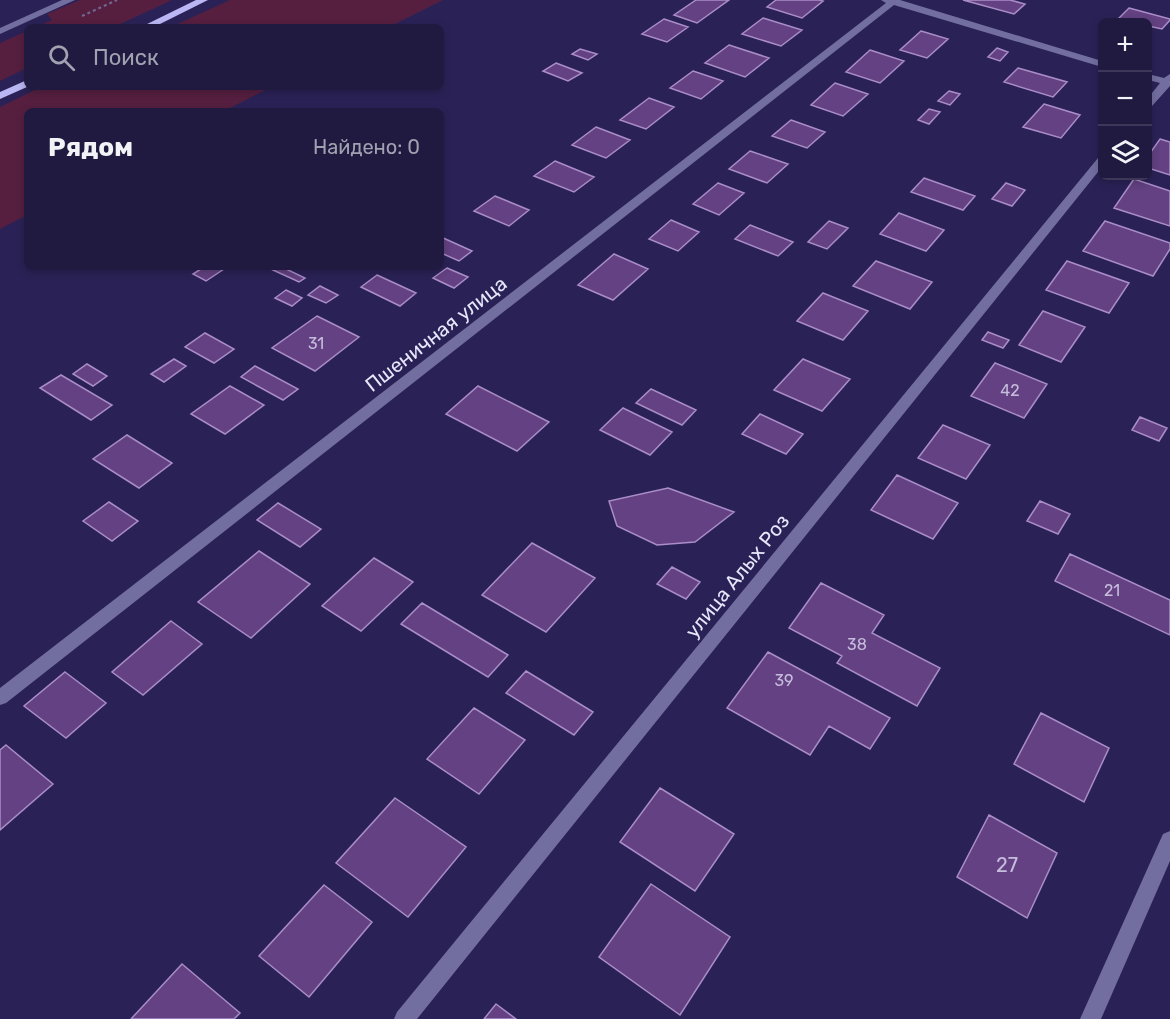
<!DOCTYPE html>
<html lang="ru">
<head>
<meta charset="utf-8">
<style>
  :root { --surface:#201a40; --page:#2d274b; --text:#f1f3f6; --muted:#a2a1b1; --line:#3d3859 }
  body { margin:0; font-family:Rubik,sans-serif; background:var(--page); color:var(--text) }
  .controls { position:absolute; right:18px; top:18px; display:grid; overflow:hidden; border-radius:9px; box-shadow:0 3px 9px #0003 }
  .controls button { width:54px; height:54px; display:grid; place-items:center; padding:0; border:0; border-bottom:2px solid var(--line); background:var(--surface); color:var(--text); font:30px sans-serif }
  .list { margin:0; padding:0; list-style:none }
  h2 { display:flex; justify-content:space-between; align-items:center; height:78px; margin:0; padding:0 24px; font-size:26px }
  h2 small { font-size:20px; font-weight:400; color:var(--muted) }
  .icon { flex:none; width:33px; height:33px; fill:none; stroke:currentColor; stroke-width:2; stroke-linecap:round; stroke-linejoin:round }
  .map { position:relative; flex:none; width:1170px; height:1019px; overflow:hidden }
  .search { position:absolute; background:var(--surface); box-shadow:0 3px 9px #0003; left:24px; top:24px; width:420px; height:66px; display:flex; align-items:center; gap:15px; box-sizing:border-box; padding:0 21px; border-radius:9px; color:var(--muted); font-size:22px }
  .panel { position:absolute; background:var(--surface); box-shadow:0 3px 9px #0003; left:24px; top:108px; width:420px; height:162px; border-radius:9px }
  .map>svg:first-child { display:block }
  .green { fill:#561f40 }
  .building { fill:#634182; stroke:#aa8dc8; stroke-width:1.5 }
  .lines { fill:none; stroke-linecap:round; stroke-linejoin:round }
  .path { stroke:#6f6992; stroke-width:2; stroke-dasharray:3 3; stroke-linecap:butt }
  .minor { fill:#726fa0; fill-rule:evenodd }
  .major { fill:#bab7f4; fill-rule:evenodd }
  .labels { text-anchor:middle; dominant-baseline:central; stroke-width:5; stroke-linejoin:round; paint-order:stroke }
  .number-label { font-size:16px; fill:#c6bddd }
  .street-label { font-size:20px; fill:#e7e6fb; stroke:#2a2256 }
  .near-number-label { font-size:20px; fill:#c6bddd }
</style>
</head>
<body>
<div class="map">
<svg width="1170" height="1019" viewBox="0 0 1170 1019">
  <rect width="100%" height="100%" fill="#2a2256"/>
  <path class="green" d="M80 0H172L114 27H36L52 20 47 14Z
    M230 0H443L389 27H171Z
    M27 31V68L0 81V43Z
    M41 87H271L224 111H27V215L0 229V107Z"/>
  <path class="building" d="M696 0H729L697 23 674 15Z
    M776 0H819L823 1 802 18 767 7Z
    M963 0H1010L1025 4 1014 14Z
    M1129 8 1170 19V20L1162 29 1148 26V22H1136L1119 18Z
    M763 18 802 30 781 46 742 34Z
    M664 19 688 27 667 42 642 34Z
    M921 31 948 39 927 58 900 50Z
    M729 45 769 58 745 77 705 63Z
    M997 48 1008 52 1000 61 988 57Z
    M580 49 597 54 588 60 572 54Z
    M870 50 904 61 880 83 846 72Z
    M556 63 582 73 568 81 543 71Z
    M1018 68 1067 82 1053 97 1004 82Z
    M693 71 723 81 701 99 670 88Z
    M835 83 868 94 843 116 811 105Z
    M949 91 960 94 950 105 938 101Z
    M649 98 674 107 646 129 620 120Z
    M1044 104 1080 115 1061 138 1023 127Z
    M929 109 940 112 929 124 918 120Z
    M791 120 825 132 807 148 772 136Z
    M596 127 630 140 606 158 572 145Z
    M1160 139 1170 142V175L1148 168V156Z
    M750 151 788 164 767 183 729 169Z
    M555 161 594 177 574 192 534 176Z
    M924 178 975 196 963 210 911 192Z
    M1134 179 1170 191V226L1114 208Z
    M718 183 744 193 719 215 693 204Z
    M1006 183 1025 190 1012 206 992 199Z
    M495 196 529 210 509 226 474 211Z
    M899 213 944 230 926 251 880 234Z
    M671 220 699 232 678 251 649 239Z
    M829 221 848 228 827 249 808 242Z
    M1105 221 1170 243V249L1153 276 1083 251Z
    M750 225 793 242 778 256 735 239Z
    M441 237 472 251 459 261 441 253Z
    M614 254 648 269 613 300 578 285Z
    M876 261 932 282 910 309 853 286Z
    M1067 261 1129 283 1109 313 1046 290Z
    M204 267H227L206 281 193 274Z
    M277 267H282L305 278 299 282 273 270Z
    M447 268 468 277 454 288 433 278Z
    M377 275 416 293 400 306 361 287Z
    M320 286 338 295 326 303 308 295Z
    M286 290 302 298 292 306 275 298Z
    M823 293 868 311 843 340 797 321Z
    M1043 311 1085 327 1061 362 1019 345Z
    M317 316 359 337 315 371 272 348Z
    M988 332 1009 340 1003 348 982 340Z
    M205 333 234 349 214 363 185 347Z
    M174 359 186 366 164 382 151 374Z
    M803 359 850 379 822 411 774 390Z
    M995 363 1047 384 1024 418 971 396Z
    M87 364 107 376 93 386 73 374Z
    M255 366 298 389 283 400 241 377Z
    M61 375 112 405 91 420 40 388Z
    M230 386 264 405 225 434 191 414Z
    M478 386 549 422 517 451 446 414Z
    M651 389 696 410 682 425 636 403Z
    M623 408 672 432 650 455 600 430Z
    M760 414 803 434 786 454 742 434Z
    M1140 417 1167 428 1159 441 1132 430Z
    M943 425 990 445 966 479 918 458Z
    M127 435 172 463 139 488 93 459Z
    M897 475 958 503 933 539 871 510Z
    M668 488 734 512 695 542 657 545 617 526 609 501Z
    M1040 501 1070 514 1058 534 1027 521Z
    M109 502 138 521 112 541 83 521Z
    M278 503 321 529 300 547 257 520Z
    M532 543 595 578 546 632 482 595Z
    M259 551 310 584 251 638 198 602Z
    M1070 554 1170 600V635L1055 581Z
    M374 558 413 582 361 631 322 606Z
    M672 567 700 582 686 599 657 584Z
    M821 583 884 615 872 633 940 668 917 706 837 663 842 656 789 628Z
    M422 603 508 655 488 677 401 624Z
    M171 621 202 644 143 695 112 672Z
    M768 652 890 718 870 749 829 726 810 755 727 708Z
    M526 671 593 712 574 735 506 693Z
    M65 672 106 703 66 738 24 706Z
    M474 708 525 740 479 794 427 759Z
    M1041 713 1109 748 1084 802 1014 764Z
    M6 745 53 784 0 830V750Z
    M660 788 734 834 695 891 620 842Z
    M395 798 466 847 408 917 336 863Z
    M989 815 1057 853 1027 918 957 877Z
    M651 884 730 937 680 1015 599 957Z
    M324 885 372 922 309 997 259 956Z
    M182 964 240 1013 234 1019H131Z
    M496 1004 516 1019H484Z"/>
  <g class="lines">
    <path class="path" d="M82 16 117 0"/>
    <path class="minor" d="M62 0H75L0 34V28Z
      M881 0H900L1102 61V67L894 5 6 703 0 705V688L886 3Z
      M1148 74 1164 78 1170 74V86L1152 106 1148 107V98L1160 83 1148 80Z
      M1102 157V167L417 1019H394L397 1012 1098 158Z
      M1170 831V861L1101 1019H1080L1163 834Z"/>
    <path class="major" d="M196 0H208L154 27H141Z
      M27 80V87L0 99V92Z"/>
  </g>
  <g class="labels">
    <g class="number-label">
      <text x="316" y="343">31</text>
      <text x="1010" y="390">42</text>
      <text x="1112" y="590">21</text>
      <text x="857" y="644">38</text>
      <text x="784" y="680">39</text>
    </g>
    <g class="street-label">
      <text transform="translate(436 334) rotate(-38)">Пшеничная улица</text>
      <text transform="translate(737 576) rotate(-51)">улица Алых Роз</text>
    </g>
    <g class="near-number-label">
      <text x="1007" y="865">27</text>
    </g>
  </g>
</svg>
<div class="controls">
<button>+</button>
<button>−</button>
<button><svg class="icon" aria-label="layers" viewBox="0 0 24 24"><path d="M12 4l9 5-9 5-9-5zM3 14l9 5 9-5"/></svg></button>
</div>
<div class="search"><svg class="icon" aria-label="search" viewBox="0 0 24 24"><circle cx="10" cy="10" r="6"/><path d="M15 15l6 6"/></svg>Поиск</div>
<section class="panel">
<h2>Рядом<small>Найдено: 0</small></h2>
<ul class="list">
</ul>
</section>
</div>
</body>
</html>
